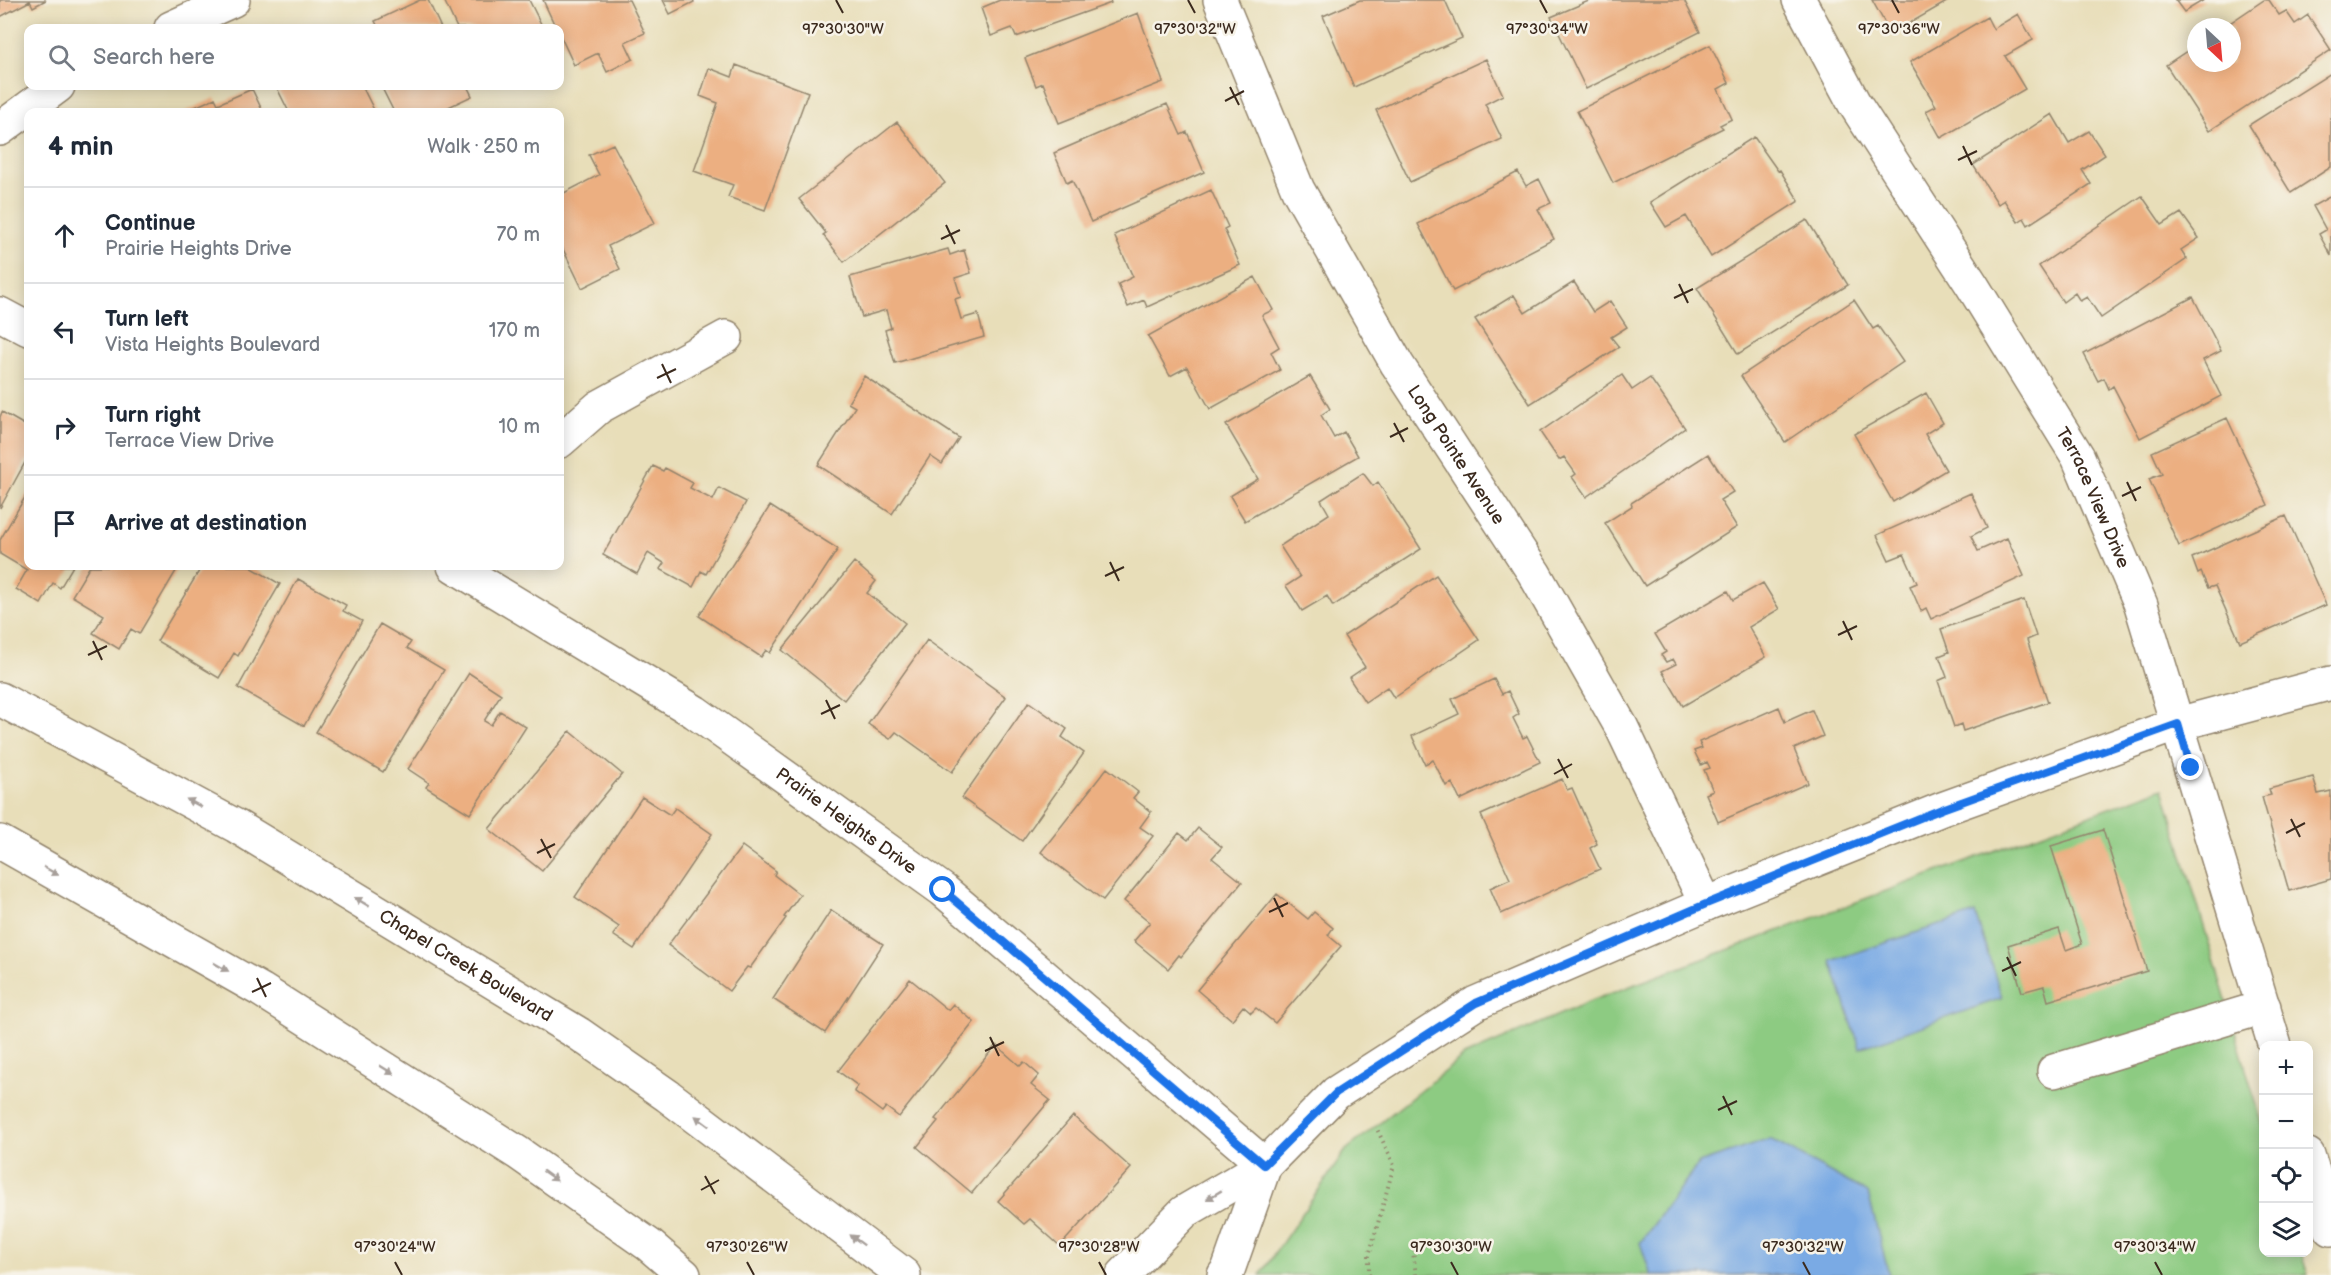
<!DOCTYPE html>
<html lang="en">
<head>
<meta charset="utf-8">
<style>
  :root { --surface:#fff; --page:#f6f6f7; --text:#1f2937; --muted:#747a83; --line:#e0e1e3 }
  body { margin:0; font-family:"Balsamiq Sans",sans-serif; background:var(--page); color:var(--text) }
  .controls { position:absolute; right:18px; bottom:18px; display:grid; overflow:hidden; border-radius:12px; box-shadow:0 3px 15px #0003 }
  .controls button { width:54px; height:54px; display:grid; place-items:center; padding:0; border:0; border-bottom:2px solid var(--line); background:var(--surface); color:var(--text); font:30px sans-serif }
  .compass { position:absolute; left:2187px; top:18px; width:54px; height:54px; border-radius:50%; background:var(--surface); box-shadow:0 3px 15px #0003; rotate:154deg }
  .stop { position:absolute; width:18px; height:18px; margin:-14px; border:4px solid #1a73e8; border-radius:50%; background:#fff }
  .stop.end { background:#1a73e8; border-color:#fff; box-shadow:0 2px 6px #0008 }
  .list { margin:0; padding:0; list-style:none }
  h2 { display:flex; justify-content:space-between; align-items:center; height:78px; margin:0; padding:0 24px; font-size:26px }
  h2 small { font-size:20px; font-weight:400; color:var(--muted) }
  .list li { display:grid; grid-template-columns:39px 1fr auto; gap:18px; align-items:center; box-sizing:border-box; height:96px; padding:0 24px; border-top:2px solid var(--line) }
  .list b { display:block; font-size:22px; white-space:nowrap }
  .list p { margin:0; font-size:20px; white-space:nowrap; color:var(--muted) }
  .list em { font-size:20px; font-style:normal; color:var(--muted) }
  .icon { flex:none; width:33px; height:33px; fill:none; stroke:currentColor; stroke-width:2; stroke-linecap:round; stroke-linejoin:round }
  .map { position:relative; flex:none; width:2331px; height:1275px; overflow:hidden }
  .search { position:absolute; background:var(--surface); box-shadow:0 3px 15px #0003; left:24px; top:24px; width:540px; height:66px; display:flex; align-items:center; gap:15px; box-sizing:border-box; padding:0 21px; border-radius:12px; color:var(--muted); font-size:22px }
  .panel { position:absolute; background:var(--surface); box-shadow:0 3px 15px #0003; left:24px; top:108px; width:540px; height:462px; border-radius:12px }
  .map>svg:first-child { display:block }
  .green { fill:#8dcb82; stroke:#647a50; stroke-width:1.5 }
  .water { fill:#7aaae4; stroke:#5a6a81; stroke-width:1.5 }
  .building { fill:#ecaf81 }
  .lines { fill:none; stroke-linecap:round; stroke-linejoin:round }
  .minor-casing { stroke:#92846c; stroke-width:36 }
  .major-casing { stroke:#92846c; stroke-width:36 }
  .path { stroke:#92846c; stroke-width:4; stroke-dasharray:1.5 4.5; stroke-linecap:butt }
  .minor { stroke:#fff; stroke-width:33 }
  .major { stroke:#fff; stroke-width:33 }
  .oneway { fill:#a79f9a }
  .route { stroke:#1a73e8; stroke-width:8 }
  .ticks { fill:none; stroke:#3b2a1e; stroke-width:2 }
  .labels { text-anchor:middle; dominant-baseline:central; stroke-width:5; stroke-linejoin:round; paint-order:stroke }
  .street-label { font-size:18px; fill:#3b2a1e; stroke:#f7f3e8 }
  .ticks-label { font-size:15px; text-anchor:middle; fill:#3b2a1e; stroke:#f7f3e8; stroke-width:5; stroke-linejoin:round; paint-order:stroke }
</style>
</head>
<body>
<div class="map">
<svg width="2331" height="1275" viewBox="0 0 2331 1275">
  <rect width="100%" height="100%" fill="#f7f3e8"/>
  <filter id="ink" filterUnits="userSpaceOnUse"><feTurbulence type="fractalNoise" baseFrequency=".0167" numOctaves="2"/><feDisplacementMap in="SourceGraphic" scale="12" xChannelSelector="R" yChannelSelector="G"/><feConvolveMatrix kernelMatrix="1 2 1 2 8 2 1 2 1" color-interpolation-filters="sRGB"/></filter>
  <filter id="wash" filterUnits="userSpaceOnUse"><feTurbulence type="fractalNoise" baseFrequency=".008" numOctaves="4" result="noise"/><feDisplacementMap in="SourceGraphic" scale="24" xChannelSelector="R" yChannelSelector="G"/><feGaussianBlur stdDeviation="1.35" result="paint"/><feColorMatrix in="noise" values="0 0 0 0 0 0 0 0 0 0 0 0 0 0 0 0 0 1.4 0 .05"/><feComposite in="paint" operator="in"/></filter>
  <g filter="url(#wash)">
    <rect width="100%" height="100%" fill="#e8deb9"/>
    <path class="green" d="M2163 788 2263 1126 2264 1252 2301 1253 2308 1275H1260L1346 1150 1464 1056 1593 1000Z"/>
    <path class="water" d="M1975 913 2002 998 1860 1048 1831 961Z
      M1770 1139 1868 1193 1889 1275H1651L1640 1243 1699 1163Z"/>
    <g id="blocks">
      <path class="building" d="M0 0H46L33 7 30 1 0 17Z
        M420 0H428L441 28H370L377 25 375 21Z
        M444 0H529L543 28H457Z
        M543 0H629L645 33 625 42 633 59 607 72 598 53 574 65 560 35V28H556Z
        M663 0H693L694 2 670 14Z
        M1000 0H1110L1111 3 1016 37 1012 28 991 36 981 8Z
        M1360 0H1445L1462 38 1354 87 1323 16Z
        M1591 0H1684L1700 32 1586 89 1551 17Z
        M1872 0H1950L1891 34Z
        M2175 0H2204L2184 12Z
        M2264 0H2269L2279 15 2286 11 2295 24 2308 15 2331 50 2209 131 2166 65 2196 45V63H2232V27H2224Z
        M1138 13 1163 82 1059 123 1043 83 1036 86 1025 58Z
        M2018 14 2033 40 2005 56 2025 89 1941 138 1926 111 1936 106 1910 62 1987 17 1993 29Z
        M1710 45 1729 83 1718 89 1732 119 1720 125 1723 128 1613 183 1577 111Z
        M1486 59 1503 95 1485 104 1502 139 1410 182 1376 110Z
        M736 65 808 92 765 210 728 197 733 185 694 171 718 103 700 96 709 68 732 77Z
        M2331 73V167L2291 193 2249 125Z
        M276 86H362L375 112H289Z
        M381 86H467L472 96 438 112H394Z
        M252 89 263 112H184L215 98 218 104Z
        M1167 104 1181 135 1187 132 1204 172 1091 222 1072 180 1067 183 1054 153Z
        M2052 114 2069 143 2089 131 2105 155 2082 170 2091 184 2028 225 2024 218 2018 222 2004 200 1998 204 1973 165Z
        M897 122 945 183 844 262 823 235 826 233 799 199Z
        M1754 137 1778 171 1780 170 1799 201 1711 257 1686 216 1666 227 1650 202Z
        M613 144 655 223 608 246 620 269 582 288 560 243V195L599 175 589 155Z
        M1518 172 1526 186 1539 179 1551 203 1538 209 1554 239 1453 291 1418 224Z
        M1211 190 1228 227 1224 229 1240 265 1147 307 1144 300 1128 307 1118 284 1133 277 1114 235Z
        M2142 196 2162 225 2181 213 2199 238 2181 250 2187 259 2101 318 2087 297 2080 301 2075 293 2063 302 2039 266Z
        M2331 196V256L2319 234 2326 230 2313 206Z
        M1807 220 1848 285 1738 354 1697 288Z
        M948 249 950 255 964 250 971 273 955 278 961 297 955 299 961 319 978 314 984 337 895 363 885 330 891 328 886 310 862 317 850 277Z
        M1255 277 1273 310 1262 315 1279 347 1271 352 1280 370 1210 409 1187 367 1170 376 1148 336Z
        M1574 282 1593 312 1610 301 1627 327 1611 337 1619 347 1530 404 1475 319 1514 295 1525 313Z
        M2193 297 2221 351 2203 360 2221 396 2140 438 2113 386 2109 389 2104 378 2098 381 2084 354Z
        M1854 300 1873 329 1878 326 1903 362 1785 442 1741 376Z
        M1622 375 1632 390 1650 378 1685 428 1586 497 1572 477 1576 474 1564 457 1559 460 1540 432Z
        M864 376 959 438 942 464 930 456 892 514 818 465 855 407 848 403Z
        M1310 376 1330 409 1321 415 1334 438 1344 432 1358 456 1245 521 1230 496 1258 479 1226 425Z
        M1926 393 1943 423 1925 434 1946 470 1893 502 1854 434Z
        M2 412 28 427V457L0 508V417Z
        M2227 418 2268 505 2179 546 2149 479 2162 474 2152 452Z
        M1708 454 1733 492 1720 500 1737 527 1645 586 1605 523 1632 506 1631 503Z
        M653 466 663 471 665 468 693 483 690 488 713 500 719 488 746 502 706 574 701 571 693 587 660 569 664 563 648 553 637 574 603 555Z
        M1363 473 1373 486 1378 482 1421 549 1333 606 1327 596 1302 611 1286 586 1300 577 1280 546 1329 514 1321 500Z
        M28 492V566H73L60 588 53 583 41 604 16 589 27 570 0 554V540Z
        M1971 493 1987 528 1971 536 1978 551 2007 538 2024 576 1931 619 1926 608 1921 611 1910 586 1917 583 1904 554 1889 560 1877 535Z
        M770 506 838 549 770 653 766 650 761 657 699 616Z
        M2286 516 2326 605 2240 642 2215 586 2208 588 2201 572 2198 574 2192 558Z
        M854 562 876 581 867 593 905 623 844 700 782 650Z
        M90 566H179L139 634 131 629 119 649 93 633 104 615 72 596Z
        M202 566H249L280 584 238 656 234 653 219 678 157 641Z
        M1436 575 1479 640 1394 698 1387 687 1365 702 1349 678 1365 667 1344 636Z
        M298 579 346 605 343 611 362 621 304 726 238 688Z
        M1763 583 1779 609 1749 627 1766 657 1683 706 1662 671 1676 664 1673 659 1666 662 1661 655 1666 652 1655 634 1728 591 1733 600Z
        M2024 600 2036 636 2027 640 2048 702 1963 731 1961 724 1954 727 1938 681 1947 677 1939 656 1949 652 1941 629Z
        M380 624 411 642 407 648 444 670 383 772 316 732Z
        M927 640 1006 697 952 772 896 732 890 739 868 724Z
        M469 673 501 694 484 721 491 725 500 711 526 727 470 814 426 787 429 783 408 769Z
        M1494 679 1502 694 1508 691 1519 714 1513 718 1523 738 1527 736 1540 762 1460 800 1452 783 1446 786 1433 760 1425 764 1412 736 1459 714 1452 699Z
        M1029 702 1067 729 1062 737 1084 753 1022 841 962 798Z
        M1779 707 1785 722 1812 710 1823 736 1794 749 1808 783 1718 822 1706 794 1713 791 1704 770 1710 768 1707 762 1701 765 1694 751 1702 748 1699 742Z
        M570 731 622 774 542 871 489 829Z
        M1107 768 1138 792 1133 798 1151 812 1140 827 1153 836 1103 900 1041 852Z
        M2313 777 2318 794 2331 791V879L2289 891 2262 797 2271 795 2269 789Z
        M1562 779 1567 790 1572 788 1597 844 1590 848 1600 869 1501 914 1490 888 1510 879 1481 815Z
        M642 797 670 815 675 808 712 834 634 949 613 935 619 927 575 897Z
        M1198 828 1222 847 1212 858 1242 882 1181 957 1179 955 1168 969 1134 941 1150 922 1124 901 1179 833 1188 840Z
        M2103 830 2147 971 2048 1001 2044 986 2022 992 2008 945 2059 929 2066 950 2082 944 2051 846Z
        M742 846 776 871 774 875 800 895 784 917 786 918 750 968 747 967 729 991 668 945Z
        M1277 894 1308 919 1314 912 1333 928 1328 935 1341 946 1275 1023 1256 1008 1251 1013 1243 1006 1232 1020 1197 990Z
        M831 910 883 944 825 1033 773 999Z
        M910 979 948 1010 953 1004 974 1022 899 1117 886 1107 882 1112 854 1091 858 1086 838 1071Z
        M996 1045 1020 1066 1024 1062 1039 1075 1031 1085 1050 1100 972 1193 917 1147 938 1121 935 1119Z
        M1073 1116 1131 1168 1060 1246 1030 1219 1024 1224 998 1201Z"/>
    </g>
  </g>
  <g filter="url(#ink)">
    <use href="#blocks" fill-opacity="0" stroke="#92846c" stroke-width="1.5"/>
    <g class="lines">
      <defs>
        <g id="minor">
          <path id="s1" d="M1220 0 1298 190 1397 364 1534 573 1622 728 1706 904"/>
          <path id="s2" d="M1799 0 1854 103 1972 285 2078 457 2141 605 2275 1046"/>
          <path d="M171 28 233 0"/>
          <path d="M0 129 58 86"/>
          <path d="M0 314 28 329"/>
          <path d="M560 441 599 407 726 337"/>
          <path id="s3" d="M454 566 695 712 943 890 1265 1165"/>
          <path d="M2054 1071 2264 1007"/>
          <path d="M2308 1155 2331 1229"/>
          <path d="M1123 1275 1184 1212 1265 1165 1336 1093 1476 1003 1706 904 1942 809 2178 724 2331 683"/>
          <path d="M1224 1275 1228 1270 1265 1165"/>
        </g>
        <g id="major">
          <path id="s4" d="M0 699 236 826 579 1034 668 1096 904 1275"/>
          <path d="M0 842 261 990 518 1153 649 1245 684 1275"/>
        </g>
      </defs>
      <use href="#minor" class="minor-casing"/>
      <use href="#major" class="major-casing"/>
      <path class="path" d="M1369 1275V1256L1394 1165 1377 1129
        M1416 1275 1413 1252 1428 1241"/>
      <use href="#minor" class="minor"/>
      <use href="#major" class="major"/>
    </g>
    <defs><path id="oneway-solid" d="M-6-.8H1V-3.2L6.5 0L1 3.2V.8H-6Z" transform="scale(1.5)"/></defs>
    <g class="oneway">
      <use href="#oneway-solid" transform="translate(194 803) rotate(-152)"/>
      <use href="#oneway-solid" transform="translate(51 871) rotate(29)"/>
      <use href="#oneway-solid" transform="translate(362 902) rotate(-149)"/>
      <use href="#oneway-solid" transform="translate(221 967) rotate(29)"/>
      <use href="#oneway-solid" transform="translate(387 1070) rotate(32)"/>
      <use href="#oneway-solid" transform="translate(702 1121) rotate(-143)"/>
      <use href="#oneway-solid" transform="translate(550 1176) rotate(35)"/>
      <use href="#oneway-solid" transform="translate(1214 1195) rotate(149)"/>
      <use href="#oneway-solid" transform="translate(857 1240) rotate(-143)"/>
    </g>
  </g>
  <g class="lines" filter="url(#ink)">
    <path class="route" d="M943 890 1264 1165 1336 1093 1476 1003 1706 904 1942 809 2178 724 2191 768"/>
  </g>
  <path class="ticks" d="M836 0 843 13M1188 0 1195 13M1540 0 1547 13M1892 0 1899 13M1230 87 1239 105M1225 101 1244 91M1963 146 1972 165M1958 160 1977 151M946 225 955 244M941 239 960 230M1679 284 1688 303M1674 298 1693 289M662 364 671 383M657 378 676 369M1394 423 1404 442M1390 437 1408 428M2127 482 2136 501M2122 496 2141 487M1110 562 1119 581M1105 576 1124 567M1843 621 1852 640M1838 635 1857 626M93 641 102 660M88 655 107 646M826 700 835 719M821 714 840 705M1558 759 1568 778M1554 774 1572 764M2291 819 2300 837M2286 833 2305 823M541 839 551 858M537 853 555 844M1274 898 1283 917M1269 912 1288 903M2007 957 2016 976M2002 971 2021 962M257 978 266 997M252 992 271 983M990 1037 999 1056M985 1051 1004 1042M1723 1096 1732 1115M1718 1110 1737 1101M705 1176 715 1194M701 1190 719 1180M395 1262 402 1275M747 1262 754 1275M1099 1262 1106 1275M1451 1262 1458 1275M1803 1262 1810 1275M2155 1262 2162 1275"/>
  <g class="labels">
    <g class="street-label">
      <text stroke="none"><textPath href="#s1" startOffset="514">Long Pointe Avenue</textPath></text>
      <text stroke="none"><textPath href="#s2" startOffset="579">Terrace View Drive</textPath></text>
      <text stroke="none"><textPath href="#s3" startOffset="468">Prairie Heights Drive</textPath></text>
      <text stroke="none"><textPath href="#s4" startOffset="537">Chapel Creek Boulevard</textPath></text>
    </g>
  </g>
  <g class="ticks-label">
    <text x="843" y="34">97°30'30"W</text>
    <text x="1195" y="34">97°30'32"W</text>
    <text x="1547" y="34">97°30'34"W</text>
    <text x="1899" y="34">97°30'36"W</text>
    <text x="395" y="1252">97°30'24"W</text>
    <text x="747" y="1252">97°30'26"W</text>
    <text x="1099" y="1252">97°30'28"W</text>
    <text x="1451" y="1252">97°30'30"W</text>
    <text x="1803" y="1252">97°30'32"W</text>
    <text x="2155" y="1252">97°30'34"W</text>
  </g>
</svg>
<div class="controls">
<button>+</button>
<button>−</button>
<button><svg class="icon" aria-label="locate" viewBox="0 0 24 24"><circle cx="12" cy="12" r="6"/><path d="M12 2v4M12 18v4M2 12h4M18 12h4"/></svg></button>
<button><svg class="icon" aria-label="layers" viewBox="0 0 24 24"><path d="M12 4l9 5-9 5-9-5zM3 14l9 5 9-5"/></svg></button>
</div>
<svg class="compass" viewBox="-18 -18 36 36"><path d="M0-13l5 13h-10z" fill="#e53935"/><path d="M0 13l5-13h-10z" fill="#747a83"/></svg>
<div class="stop" style="left:943px;top:890px"></div>
<div class="stop end" style="left:2191px;top:768px"></div>
<div class="search"><svg class="icon" aria-label="search" viewBox="0 0 24 24"><circle cx="10" cy="10" r="6"/><path d="M15 15l6 6"/></svg>Search here</div>
<section class="panel">
<h2>4 min<small>Walk · 250 m</small></h2>
<ul class="list">
<li><svg class="icon" aria-label="ahead" viewBox="0 0 24 24"><path d="M12 20V5M6 11l6-6 6 6"/></svg><div><b>Continue</b><p>Prairie Heights Drive</p></div><em>70 m</em></li>
<li><svg class="icon" aria-label="left" viewBox="0 0 24 24"><path d="M17 20v-9H6M10 6l-5 5 5 5"/></svg><div><b>Turn left</b><p>Vista Heights Boulevard</p></div><em>170 m</em></li>
<li><svg class="icon" aria-label="right" viewBox="0 0 24 24"><path d="M7 20v-9h11M14 6l5 5-5 5"/></svg><div><b>Turn right</b><p>Terrace View Drive</p></div><em>10 m</em></li>
<li><svg class="icon" aria-label="arrive" viewBox="0 0 24 24"><path d="M6 21V4h12l-3 4 3 4H6"/></svg><div><b>Arrive at destination</b></div></li>
</ul>
</section>
</div>
</body>
</html>
